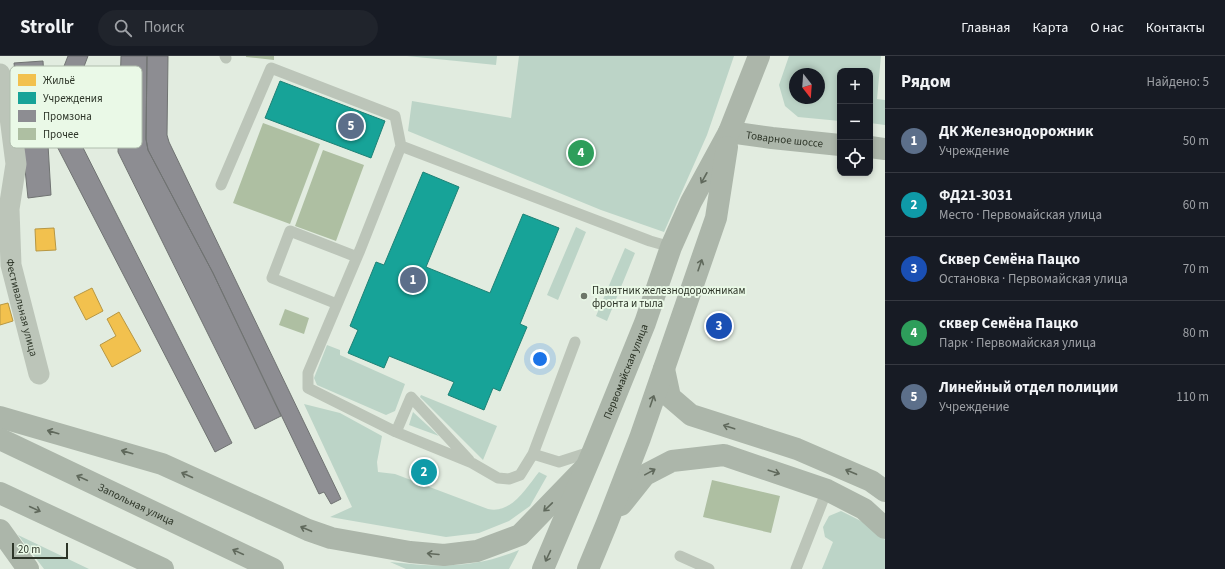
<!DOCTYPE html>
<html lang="ru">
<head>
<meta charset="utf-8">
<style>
  :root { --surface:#171b24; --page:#20242c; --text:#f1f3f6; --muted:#9ea1a6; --line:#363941; --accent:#b45309 }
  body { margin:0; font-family:"Source Sans 3",sans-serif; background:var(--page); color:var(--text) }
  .controls { position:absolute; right:12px; top:12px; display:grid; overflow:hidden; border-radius:8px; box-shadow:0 2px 6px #0003 }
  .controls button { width:36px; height:36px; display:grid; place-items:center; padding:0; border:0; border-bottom:1px solid var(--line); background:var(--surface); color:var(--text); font:20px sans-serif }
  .compass { position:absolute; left:789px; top:12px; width:36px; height:36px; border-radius:50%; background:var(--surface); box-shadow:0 2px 6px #0003; rotate:163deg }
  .scale { position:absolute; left:12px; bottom:10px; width:56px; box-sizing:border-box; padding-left:4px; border:2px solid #2d3528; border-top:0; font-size:11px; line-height:14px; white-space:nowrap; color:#2d3528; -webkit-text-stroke:3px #eaf9e7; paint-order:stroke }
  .you { position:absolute; left:540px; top:303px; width:14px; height:14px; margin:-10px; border:3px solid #fff; border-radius:50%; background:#1a73e8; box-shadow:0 0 0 6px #1a73e833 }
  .badge { display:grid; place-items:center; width:26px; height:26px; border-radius:50%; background:var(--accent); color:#fff; font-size:13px; font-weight:700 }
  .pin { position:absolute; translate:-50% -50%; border:2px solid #fff; box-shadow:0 1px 4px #0006 }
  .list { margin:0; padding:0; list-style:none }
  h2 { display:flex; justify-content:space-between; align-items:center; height:52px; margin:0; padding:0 16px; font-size:17px }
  h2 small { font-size:13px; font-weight:400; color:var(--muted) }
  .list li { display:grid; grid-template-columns:26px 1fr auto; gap:12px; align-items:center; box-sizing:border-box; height:64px; padding:0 16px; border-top:1px solid var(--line) }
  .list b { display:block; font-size:15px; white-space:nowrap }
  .list p { margin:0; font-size:13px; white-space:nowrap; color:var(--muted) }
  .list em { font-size:13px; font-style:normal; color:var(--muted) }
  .icon { flex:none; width:22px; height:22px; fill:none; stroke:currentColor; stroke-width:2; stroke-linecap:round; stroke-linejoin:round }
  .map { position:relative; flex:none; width:885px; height:513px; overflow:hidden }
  header { display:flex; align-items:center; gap:24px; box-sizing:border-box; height:56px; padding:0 20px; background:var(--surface); border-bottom:1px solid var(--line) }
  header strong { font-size:19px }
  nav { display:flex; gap:22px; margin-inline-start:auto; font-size:14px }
  .search { width:280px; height:36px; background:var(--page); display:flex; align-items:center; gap:10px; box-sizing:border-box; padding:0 14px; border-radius:22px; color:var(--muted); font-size:15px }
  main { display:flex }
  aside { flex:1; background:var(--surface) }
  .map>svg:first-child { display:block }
  .green { fill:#bcd4c7; fill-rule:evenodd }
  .homes { fill:#f2c14e; stroke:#b79743 }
  .public { fill:#17a398; stroke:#1e8276 }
  .industry { fill:#8d8d92; stroke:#707372 }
  .building { fill:#aebfa2 }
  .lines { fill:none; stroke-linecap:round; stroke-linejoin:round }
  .lane { stroke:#bcc5b9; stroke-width:11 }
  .street { stroke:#bcc5b9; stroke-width:21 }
  .secondary { stroke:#acb6aa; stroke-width:22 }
  .oneway { stroke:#60695c }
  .poi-dot { fill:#6c7568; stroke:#eaf9e7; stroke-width:1.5 }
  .labels { text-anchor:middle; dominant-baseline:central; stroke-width:4; stroke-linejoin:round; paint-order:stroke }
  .street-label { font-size:11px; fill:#2d3528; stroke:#eaf9e7 }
  .poi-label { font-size:11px; fill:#2d3528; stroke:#eaf9e7; text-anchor:start }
  .key { fill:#eaf9e7; stroke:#b1beae; stroke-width:1 }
  .key-label { font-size:11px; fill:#2d3528 }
</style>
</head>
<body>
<header>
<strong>Strollr</strong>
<div class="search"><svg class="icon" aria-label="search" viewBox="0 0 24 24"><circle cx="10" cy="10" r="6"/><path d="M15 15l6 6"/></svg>Поиск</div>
<nav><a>Главная</a><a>Карта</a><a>О нас</a><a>Контакты</a></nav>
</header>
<main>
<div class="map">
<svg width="885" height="513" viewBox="0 0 885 513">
  <rect width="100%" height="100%" fill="#e2ece0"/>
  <path class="green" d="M407 0H497L496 9Z
    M519 0H734L707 79 664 176 601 154 408 75 412 45 511 62Z
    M789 0H881L877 43 885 44V69L870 67V15H840V65L798 61 785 50 779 29ZM795 18H819V42H795Z
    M576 171 586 176 558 244 547 239Z
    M625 192 635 197 607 265 596 260Z
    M327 289 340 294V299L405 328 395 355 386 359 317 329 314 322Z
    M421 339 497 370 483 404 420 341Z
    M304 348 340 357 382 380 377 406 378 416 395 418 488 453C512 458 526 432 539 416L547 420 530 450 509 465 479 477 446 481 330 461 352 451Z
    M413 356 439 380 409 369Z
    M841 455 873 471 885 484V513H822L833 486 825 481 823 471 829 460Z
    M18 479 89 513H44Z
    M519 494 509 513H406L390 506C438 511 473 513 519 494Z"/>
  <path class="homes" d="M54 172 56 194 36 195 35 173Z
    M92 232 103 255 86 264 74 241Z
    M8 247 13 265 0 269V249Z
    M119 256 141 295 112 311 100 289 116 280 107 263Z"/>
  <path class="public" d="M280 25 385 65 371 102 265 62Z
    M423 116 459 131 426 211 490 237 523 158 559 172 520 268 527 271 500 335 493 332 484 354 448 339 454 326 389 300 384 312 348 297 358 274 350 270 376 206 384 209Z"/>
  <path class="industry" d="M68 0H88L66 58 232 387 215 396 47 71 46 56Z
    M121 0H147L146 83 148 94 213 217 281 360 255 373 118 96Z
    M147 0H168L167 79 169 86 341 443 331 448 324 436 319 438 213 217 148 94 146 83Z
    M43 5 51 139 28 142 14 7Z"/>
  <path class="building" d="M246 0H274V4L246 1Z
    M263 67 320 88 290 168 233 147Z
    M323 94 364 109 336 185 295 170Z
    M285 253 309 262 304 278 279 269Z
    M712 424 780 440 771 477 703 461Z"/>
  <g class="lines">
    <path class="lane" d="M225 0 226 2
      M401 90 360 194 308 317V332L396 376 472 407 498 422 509 423 520 419 533 398 575 286
      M221 129 271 12 395 60 401 90 650 185 671 191
      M337 248 272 222 290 175 357 201
      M396 376 411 341 469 404
      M533 398 559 406 593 395
      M680 500 709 513
      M796 513 827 434"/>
    <path class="street" id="s1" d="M0 18 8 46 16 108 9 153 11 209 39 318"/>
    <g class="secondary">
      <path id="s2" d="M729 76 772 82 840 89"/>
      <path d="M870 91 885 93"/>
      <path d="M664 313 670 341 691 359 797 393 871 425 885 435"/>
      <path d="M0 361 162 408 308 474 331 482 410 496 444 499 477 495 520 479 585 412"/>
      <path id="s3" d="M0 383 273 513"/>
      <path d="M0 437 163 513"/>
      <path d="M621 449 645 419 672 405 724 399 827 434 864 453 885 472"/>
      <path d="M0 474 28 513"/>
      <path id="s4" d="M543 513 593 395 645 267 671 191 691 146 729 76 759 0"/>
      <path d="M588 513 607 467 640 382 716 162 727 91"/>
    </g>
  </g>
  <defs><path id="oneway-shaft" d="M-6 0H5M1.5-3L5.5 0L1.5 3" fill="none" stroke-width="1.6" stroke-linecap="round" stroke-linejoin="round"/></defs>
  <g class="oneway">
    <use href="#oneway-shaft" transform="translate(704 122) rotate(119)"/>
    <use href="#oneway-shaft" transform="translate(700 209) rotate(-71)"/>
    <use href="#oneway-shaft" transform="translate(652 345) rotate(-71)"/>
    <use href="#oneway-shaft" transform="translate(729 371) rotate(-162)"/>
    <use href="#oneway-shaft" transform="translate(53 376) rotate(-164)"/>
    <use href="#oneway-shaft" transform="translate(127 396) rotate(-164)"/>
    <use href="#oneway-shaft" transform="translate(650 416) rotate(-29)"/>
    <use href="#oneway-shaft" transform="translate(774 416) rotate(18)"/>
    <use href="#oneway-shaft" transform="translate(851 416) rotate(-157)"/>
    <use href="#oneway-shaft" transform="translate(187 419) rotate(-156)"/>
    <use href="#oneway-shaft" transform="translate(82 422) rotate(-155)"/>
    <use href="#oneway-shaft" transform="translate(548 451) rotate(136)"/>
    <use href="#oneway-shaft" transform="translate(35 453) rotate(25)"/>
    <use href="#oneway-shaft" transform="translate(306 473) rotate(-157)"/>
    <use href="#oneway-shaft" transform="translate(238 496) rotate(-155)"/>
    <use href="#oneway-shaft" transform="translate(433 498) rotate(-175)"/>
    <use href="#oneway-shaft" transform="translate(548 500) rotate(115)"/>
  </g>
  <circle class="poi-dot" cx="584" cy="240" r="4"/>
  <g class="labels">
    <g class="street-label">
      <text stroke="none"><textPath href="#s2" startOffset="56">Товарное шоссе</textPath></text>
      <text stroke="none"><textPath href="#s1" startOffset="237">Фестивальная улица</textPath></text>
      <text stroke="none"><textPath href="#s4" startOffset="214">Первомайская улица</textPath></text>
      <text stroke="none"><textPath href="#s3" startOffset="151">Запольная улица</textPath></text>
    </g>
    <g class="poi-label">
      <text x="592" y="234">Памятник железнодорожникам<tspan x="592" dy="13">фронта и тыла</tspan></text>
    </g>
  </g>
  <rect x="10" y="10" width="132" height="82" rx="6" class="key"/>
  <rect x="18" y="18" width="18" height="12" fill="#f2c14e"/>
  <rect x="18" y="36" width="18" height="12" fill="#17a398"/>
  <rect x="18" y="54" width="18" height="12" fill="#8d8d92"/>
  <rect x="18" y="72" width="18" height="12" fill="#aebfa2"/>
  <g class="key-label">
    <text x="43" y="28">Жильё</text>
    <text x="43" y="46">Учреждения</text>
    <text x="43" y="64">Промзона</text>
    <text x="43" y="82">Прочее</text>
  </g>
</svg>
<div class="controls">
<button>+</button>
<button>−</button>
<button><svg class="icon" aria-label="locate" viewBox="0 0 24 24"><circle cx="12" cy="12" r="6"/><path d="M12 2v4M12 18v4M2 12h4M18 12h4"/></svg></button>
</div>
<svg class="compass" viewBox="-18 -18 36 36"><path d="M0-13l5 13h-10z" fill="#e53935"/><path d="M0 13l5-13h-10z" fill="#9ea1a6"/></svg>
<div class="scale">20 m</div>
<div class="you"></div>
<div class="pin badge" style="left:413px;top:224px;background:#5c6f8a">1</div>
<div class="pin badge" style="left:424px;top:416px;background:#0f9aa8">2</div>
<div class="pin badge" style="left:719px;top:270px;background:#1a4fb4">3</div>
<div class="pin badge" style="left:581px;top:97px;background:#2e9e5b">4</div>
<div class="pin badge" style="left:351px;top:70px;background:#5c6f8a">5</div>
</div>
<aside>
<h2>Рядом<small>Найдено: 5</small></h2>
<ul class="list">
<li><span class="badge" style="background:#5c6f8a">1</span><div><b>ДК Железнодорожник</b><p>Учреждение</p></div><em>50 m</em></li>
<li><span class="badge" style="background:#0f9aa8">2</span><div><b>ФД21-3031</b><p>Место · Первомайская улица</p></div><em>60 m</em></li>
<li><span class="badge" style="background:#1a4fb4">3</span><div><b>Сквер Семёна Пацко</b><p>Остановка · Первомайская улица</p></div><em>70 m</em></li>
<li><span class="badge" style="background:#2e9e5b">4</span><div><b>сквер Семёна Пацко</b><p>Парк · Первомайская улица</p></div><em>80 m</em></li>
<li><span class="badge" style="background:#5c6f8a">5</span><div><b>Линейный отдел полиции</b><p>Учреждение</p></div><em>110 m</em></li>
</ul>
</aside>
</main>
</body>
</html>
